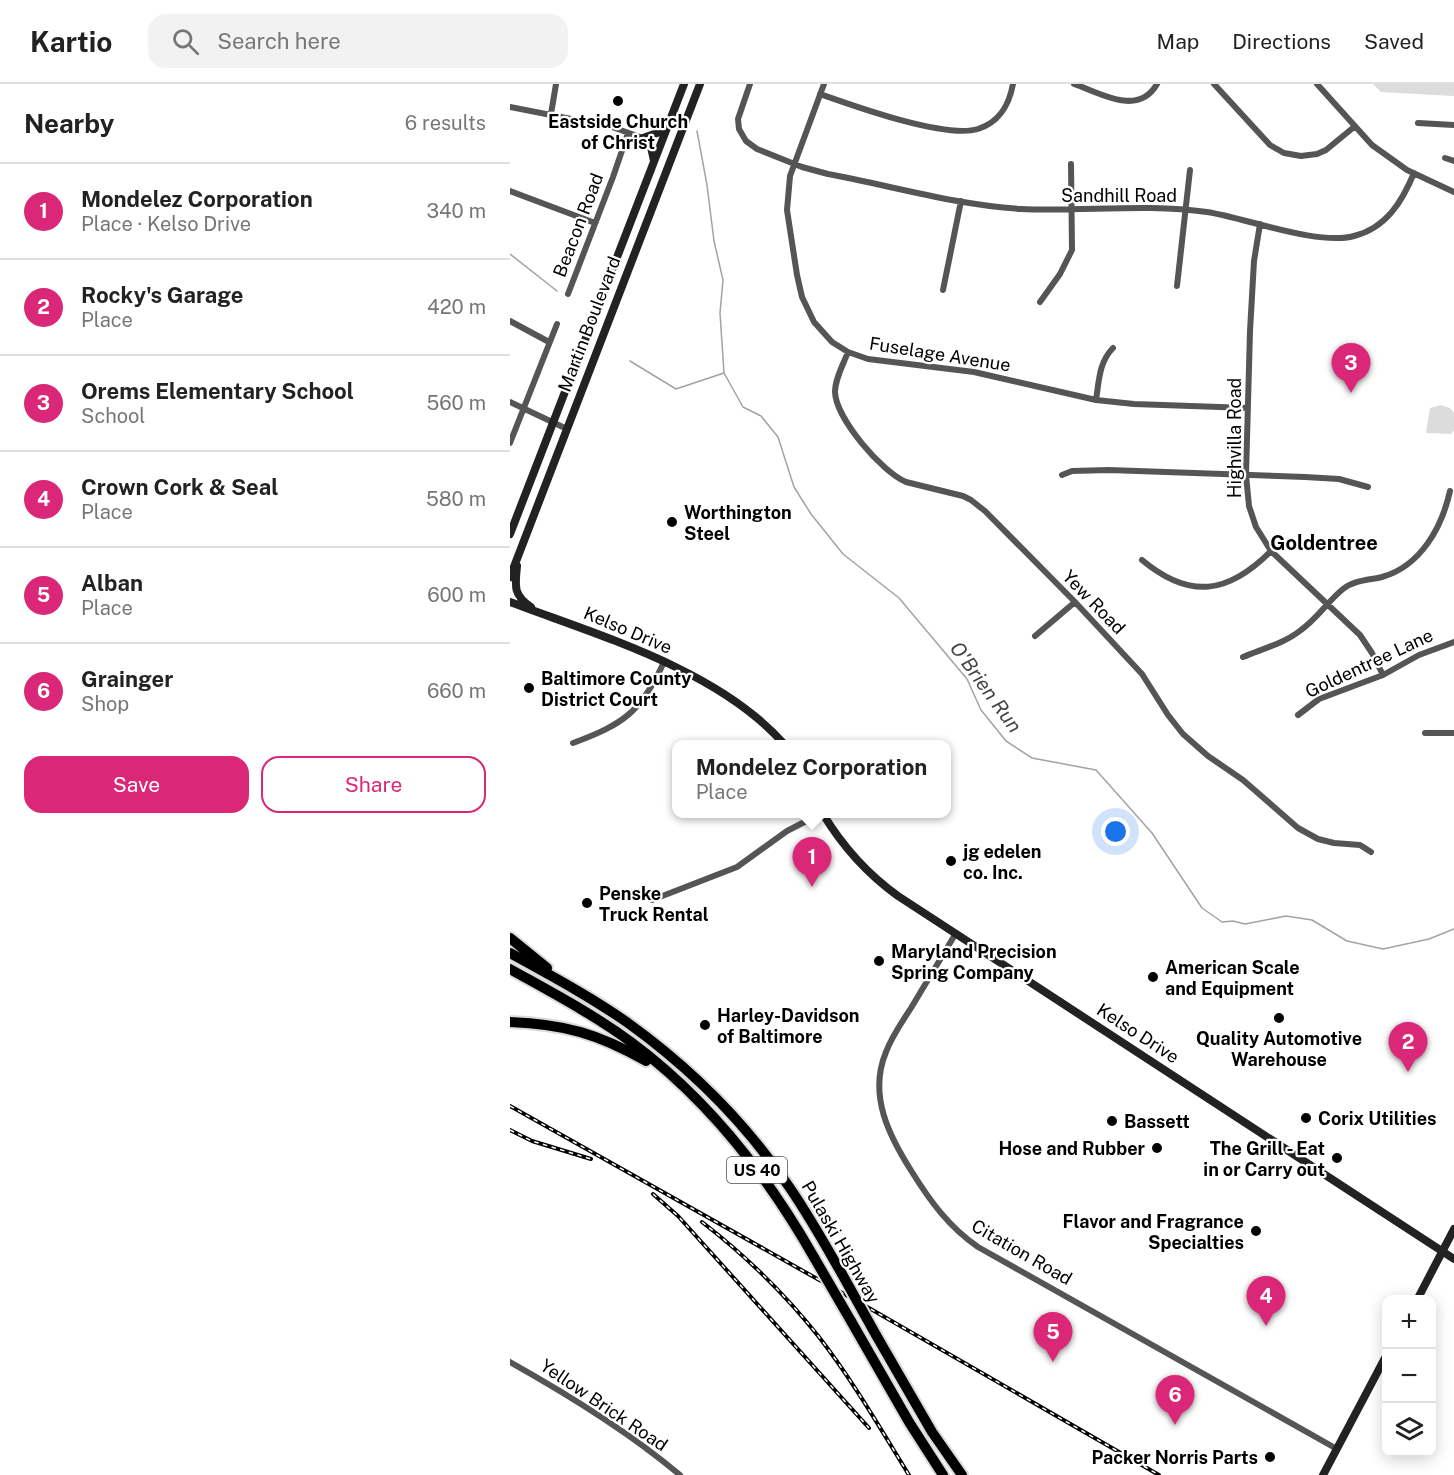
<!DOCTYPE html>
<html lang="en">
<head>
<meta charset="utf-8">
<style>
  :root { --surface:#fff; --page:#f2f2f2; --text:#222; --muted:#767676; --line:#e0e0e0; --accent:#db2777 }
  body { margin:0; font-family:"Public Sans",sans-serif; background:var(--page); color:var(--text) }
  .controls { position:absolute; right:18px; bottom:18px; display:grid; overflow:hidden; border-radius:12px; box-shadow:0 3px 15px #0003 }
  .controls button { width:54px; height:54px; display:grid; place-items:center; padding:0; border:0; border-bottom:2px solid var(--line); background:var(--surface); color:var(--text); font:30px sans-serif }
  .you { position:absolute; left:606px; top:748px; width:21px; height:21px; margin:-15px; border:4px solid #fff; border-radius:50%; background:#1a73e8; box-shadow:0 0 0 9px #1a73e833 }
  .badge { display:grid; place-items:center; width:39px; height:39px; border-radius:50%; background:var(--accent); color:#fff; font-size:20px; font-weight:700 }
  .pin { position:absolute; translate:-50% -50px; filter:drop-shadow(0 2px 3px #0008) }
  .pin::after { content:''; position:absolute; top:32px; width:21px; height:18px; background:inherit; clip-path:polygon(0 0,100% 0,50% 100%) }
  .popup { position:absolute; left:162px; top:656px; width:279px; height:78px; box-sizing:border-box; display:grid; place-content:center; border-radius:12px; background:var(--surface); filter:drop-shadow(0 2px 4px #0005); font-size:20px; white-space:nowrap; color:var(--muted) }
  .popup b { font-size:22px; color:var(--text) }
  .popup::after { content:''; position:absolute; left:50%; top:100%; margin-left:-12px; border:12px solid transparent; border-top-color:var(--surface) }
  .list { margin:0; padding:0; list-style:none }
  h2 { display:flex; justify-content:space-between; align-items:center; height:78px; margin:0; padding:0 24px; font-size:26px }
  h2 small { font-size:20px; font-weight:400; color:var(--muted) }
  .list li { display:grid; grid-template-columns:39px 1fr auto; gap:18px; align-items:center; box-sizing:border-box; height:96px; padding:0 24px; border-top:2px solid var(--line) }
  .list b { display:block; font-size:22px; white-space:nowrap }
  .list p { margin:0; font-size:20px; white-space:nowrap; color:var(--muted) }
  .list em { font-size:20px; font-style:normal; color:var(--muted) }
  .actions { display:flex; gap:12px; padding:18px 24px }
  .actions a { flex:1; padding:14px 0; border:2px solid var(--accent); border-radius:18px; text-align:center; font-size:21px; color:var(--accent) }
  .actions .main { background:var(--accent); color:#fff }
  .icon { flex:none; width:33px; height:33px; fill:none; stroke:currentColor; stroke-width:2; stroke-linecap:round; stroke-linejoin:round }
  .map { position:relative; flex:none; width:944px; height:1391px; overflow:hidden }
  header { display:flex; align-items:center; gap:36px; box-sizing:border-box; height:84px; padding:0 30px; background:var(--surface); border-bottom:2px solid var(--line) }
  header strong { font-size:28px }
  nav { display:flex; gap:33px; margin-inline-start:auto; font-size:21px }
  .search { width:420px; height:54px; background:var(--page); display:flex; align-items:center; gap:15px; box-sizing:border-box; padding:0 21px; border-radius:18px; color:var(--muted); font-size:22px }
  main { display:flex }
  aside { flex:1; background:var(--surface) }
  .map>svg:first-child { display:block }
  .green { fill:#dcdcdc }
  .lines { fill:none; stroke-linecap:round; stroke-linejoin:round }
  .stream { stroke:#a3a3a3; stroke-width:1.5 }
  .highway-casing { stroke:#dbdbdb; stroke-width:14 }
  .street { stroke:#555; stroke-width:6 }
  .secondary { stroke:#222; stroke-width:8 }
  .highway { stroke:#000; stroke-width:10 }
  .rail-casing { stroke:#000; stroke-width:4 }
  .rail { stroke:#fff; stroke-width:1.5; stroke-dasharray:4.5; stroke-linecap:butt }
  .highway-bridge-casing { stroke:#dbdbdb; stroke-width:14; stroke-linecap:butt }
  .highway-bridge { stroke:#000; stroke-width:10 }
  .poi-dot { fill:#000; stroke:#fff; stroke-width:2 }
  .labels { text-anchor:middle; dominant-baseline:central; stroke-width:4.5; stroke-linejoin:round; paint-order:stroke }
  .shield { fill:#fff; stroke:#4c4c4c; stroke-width:1.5 }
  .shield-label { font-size:16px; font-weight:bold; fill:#000 }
  .poi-label { font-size:18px; font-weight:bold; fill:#000; stroke:#fff; text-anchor:start }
  .street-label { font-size:18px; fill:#000; stroke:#fff }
  .neighbourhood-label { font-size:20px; font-weight:bold; fill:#000; stroke:#fff }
  .water-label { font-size:20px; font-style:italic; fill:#444; stroke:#fff }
</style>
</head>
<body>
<header>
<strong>Kartio</strong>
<div class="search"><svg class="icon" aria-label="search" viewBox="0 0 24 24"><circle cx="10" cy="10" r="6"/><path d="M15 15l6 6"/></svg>Search here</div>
<nav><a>Map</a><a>Directions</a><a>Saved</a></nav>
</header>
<main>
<aside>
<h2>Nearby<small>6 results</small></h2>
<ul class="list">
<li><span class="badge">1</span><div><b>Mondelez Corporation</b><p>Place · Kelso Drive</p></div><em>340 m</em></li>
<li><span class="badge">2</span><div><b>Rocky's Garage</b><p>Place</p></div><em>420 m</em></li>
<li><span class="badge">3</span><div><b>Orems Elementary School</b><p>School</p></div><em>560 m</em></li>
<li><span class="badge">4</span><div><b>Crown Cork &amp; Seal</b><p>Place</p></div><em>580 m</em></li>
<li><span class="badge">5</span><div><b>Alban</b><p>Place</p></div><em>600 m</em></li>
<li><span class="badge">6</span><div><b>Grainger</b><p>Shop</p></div><em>660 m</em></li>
</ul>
<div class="actions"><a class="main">Save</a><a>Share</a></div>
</aside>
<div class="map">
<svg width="944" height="1391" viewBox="0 0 944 1391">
  <rect width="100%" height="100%" fill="#fff"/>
  <path class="green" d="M863 0H944V12L871 8Z
    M931 321 940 324 944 329V346L941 350 916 349 920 324Z"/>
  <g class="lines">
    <path class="stream" d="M187 47 197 101 204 157 213 196 210 229 214 289
      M0 170 47 207
      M120 277 166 305 214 289 233 323 251 332 268 353 284 403 301 430 333 470 389 514 457 595 471 626 496 657 522 674 586 686 642 749 692 824 712 838 723 837 735 840 776 832 802 836 837 857 873 865 919 855 944 845"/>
    <defs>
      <path id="highway" d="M0 854 37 884
        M0 869C40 891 81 913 118 939 179 983 232 1035 275 1097 296 1126 314 1159 332 1190
        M0 885C41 908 83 930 121 958 198 1015 258 1092 305 1175
        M0 938C54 940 89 950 136 977
        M341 1237 399 1338 433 1391
        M366 1251 422 1348 452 1391"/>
    </defs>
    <use href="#highway" class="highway-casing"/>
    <path class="street" d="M240 0 228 35 229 45 236 57 247 65 292 83 318 90C382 102 446 121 511 125 573 128 635 119 697 128 736 134 808 162 844 152 876 144 892 118 904 89
      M314 0 280 92 277 126 287 191 292 213 304 238 322 258 338 268 358 275 464 288 586 316 624 320 738 324
      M564 0C591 9 628 33 647 0
      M704 0 760 61 774 69 791 72 807 70 816 66 844 43
      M807 0 862 61 897 86 944 108
      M310 10C344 22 435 55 468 45 490 38 499 21 503 0
      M0 23 102 43 133 54
      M41 30 46 0
      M908 39 944 41
      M935 74 944 77
      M0 107 85 139
      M750 140 744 177 740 247 736 391 739 422 746 443 761 467 850 551 862 569 873 591
      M667 202 680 86
      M433 206 451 117
      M58 210 103 93 118 49
      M530 218 550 190 562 166 561 80
      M0 237 39 258
      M338 268C333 281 325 295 325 308 326 335 372 388 396 398L453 412 461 416 475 427 565 518 632 590 658 631 673 650 698 672 733 696 788 744 808 755 824 759 850 761 861 768
      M586 316C589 297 589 278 603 264
      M0 318 57 345
      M0 359 47 240
      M552 391 562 387 599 386 795 393 829 395 858 403
      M632 476C680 516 718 510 761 467
      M525 552 565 518
      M733 573C752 565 775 559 791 546 807 535 818 517 833 505 844 496 860 496 872 493 911 482 932 443 940 407
      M788 631 809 615 873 591 909 571 944 558
      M915 649H944
      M63 659C114 640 131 628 154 578
      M142 816 227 783 277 747 310 730
      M446 849C431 874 416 899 401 924 392 938 382 952 376 968 358 1011 379 1052 402 1088 420 1117 439 1143 468 1163L827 1365
      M0 1278C59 1311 118 1347 170 1391"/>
    <path class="secondary" d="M144 77 141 63 133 54 147 49 159 39
      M0 450 174 0
      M7 482C5 502 3 511 21 523
      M0 493 190 0
      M0 518C90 552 209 586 274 660
      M313 730C333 763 356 789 388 812L944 1175
      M907 1216 944 1145
      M813 1391 876 1272"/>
    <use href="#highway" class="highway"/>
    <defs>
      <path id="rail" d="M0 1022 359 1224 649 1391
        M0 1046 22 1057 81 1075
        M143 1110 168 1132 359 1344
        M192 1138C236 1172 275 1210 309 1253 343 1297 370 1344 399 1391"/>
    </defs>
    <use href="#rail" class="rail-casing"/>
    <use href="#rail" class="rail"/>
    <defs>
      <path id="highway-bridge" d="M305 1175 341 1237
        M332 1190 366 1251"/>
    </defs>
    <use href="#highway-bridge" class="highway-bridge-casing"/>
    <use href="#highway-bridge" class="highway-bridge"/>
  </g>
  <g class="poi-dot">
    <circle cx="108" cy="17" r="6"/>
    <circle cx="162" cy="438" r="6"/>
    <circle cx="19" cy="604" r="6"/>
    <circle cx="441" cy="777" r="6"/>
    <circle cx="77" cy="819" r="6"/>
    <circle cx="369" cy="877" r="6"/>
    <circle cx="643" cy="893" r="6"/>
    <circle cx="769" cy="934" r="6"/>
    <circle cx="195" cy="941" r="6"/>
    <circle cx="796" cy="1034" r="6"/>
    <circle cx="602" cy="1037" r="6"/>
    <circle cx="647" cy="1064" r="6"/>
    <circle cx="827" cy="1074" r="6"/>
    <circle cx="746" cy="1147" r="6"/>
    <circle cx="760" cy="1373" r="6"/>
  </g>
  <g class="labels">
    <rect class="shield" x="217" y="1073" width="60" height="26" rx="4.5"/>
    <g class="shield-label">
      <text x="247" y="1086">US 40</text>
    </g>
    <g class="poi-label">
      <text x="108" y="37" text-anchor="middle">Eastside Church<tspan x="108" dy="21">of Christ</tspan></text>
      <text x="174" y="428">Worthington<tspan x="174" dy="21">Steel</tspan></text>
      <text x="31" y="594">Baltimore County<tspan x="31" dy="21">District Court</tspan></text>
      <text x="453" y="767">jg edelen<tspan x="453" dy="21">co. Inc.</tspan></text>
      <text x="89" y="809">Penske<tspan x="89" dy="21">Truck Rental</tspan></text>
      <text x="381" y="867">Maryland Precision<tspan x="381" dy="21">Spring Company</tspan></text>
      <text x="655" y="883">American Scale<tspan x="655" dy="21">and Equipment</tspan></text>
      <text x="207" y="931">Harley-Davidson<tspan x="207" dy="21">of Baltimore</tspan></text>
      <text x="769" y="954" text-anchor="middle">Quality Automotive<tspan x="769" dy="21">Warehouse</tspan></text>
      <text x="808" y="1034">Corix Utilities</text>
      <text x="614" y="1037">Bassett</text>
      <text x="635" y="1064" text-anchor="end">Hose and Rubber</text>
      <text x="815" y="1064" text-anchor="end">The Grill - Eat<tspan x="815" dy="21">in or Carry out</tspan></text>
      <text x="734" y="1137" text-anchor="end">Flavor and Fragrance<tspan x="734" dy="21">Specialties</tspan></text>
      <text x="748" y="1373" text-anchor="end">Packer Norris Parts</text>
    </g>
    <g class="street-label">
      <text x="609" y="111">Sandhill Road</text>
      <text transform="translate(68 141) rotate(-69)">Beacon Road</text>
      <text transform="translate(79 240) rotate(-69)">Martin Boulevard</text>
      <text transform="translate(430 270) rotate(9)">Fuselage Avenue</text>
      <text transform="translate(724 354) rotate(-90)">Highvilla Road</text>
      <text transform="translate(584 518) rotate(46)">Yew Road</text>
      <text transform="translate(118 546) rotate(23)">Kelso Drive</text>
      <text transform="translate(859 579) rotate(-25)">Goldentree Lane</text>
      <text transform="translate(628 949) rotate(33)">Kelso Drive</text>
      <text transform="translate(331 1158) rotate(60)">Pulaski Highway</text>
      <text transform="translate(512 1168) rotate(30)">Citation Road</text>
      <text transform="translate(94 1321) rotate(34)">Yellow Brick Road</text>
    </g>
    <g class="neighbourhood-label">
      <text x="814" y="459">Goldentree</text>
    </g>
    <g class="water-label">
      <text transform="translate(476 603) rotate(54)">O'Brien Run</text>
    </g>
  </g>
</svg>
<div class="controls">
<button>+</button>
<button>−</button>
<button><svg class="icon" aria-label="layers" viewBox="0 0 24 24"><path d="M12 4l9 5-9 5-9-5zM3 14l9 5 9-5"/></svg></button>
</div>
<div class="you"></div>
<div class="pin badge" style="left:302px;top:803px">1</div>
<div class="popup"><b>Mondelez Corporation</b>Place</div>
<div class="pin badge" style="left:898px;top:988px">2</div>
<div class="pin badge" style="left:841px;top:309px">3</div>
<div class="pin badge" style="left:756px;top:1242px">4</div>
<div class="pin badge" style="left:543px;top:1278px">5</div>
<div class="pin badge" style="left:665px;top:1341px">6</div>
</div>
</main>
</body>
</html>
